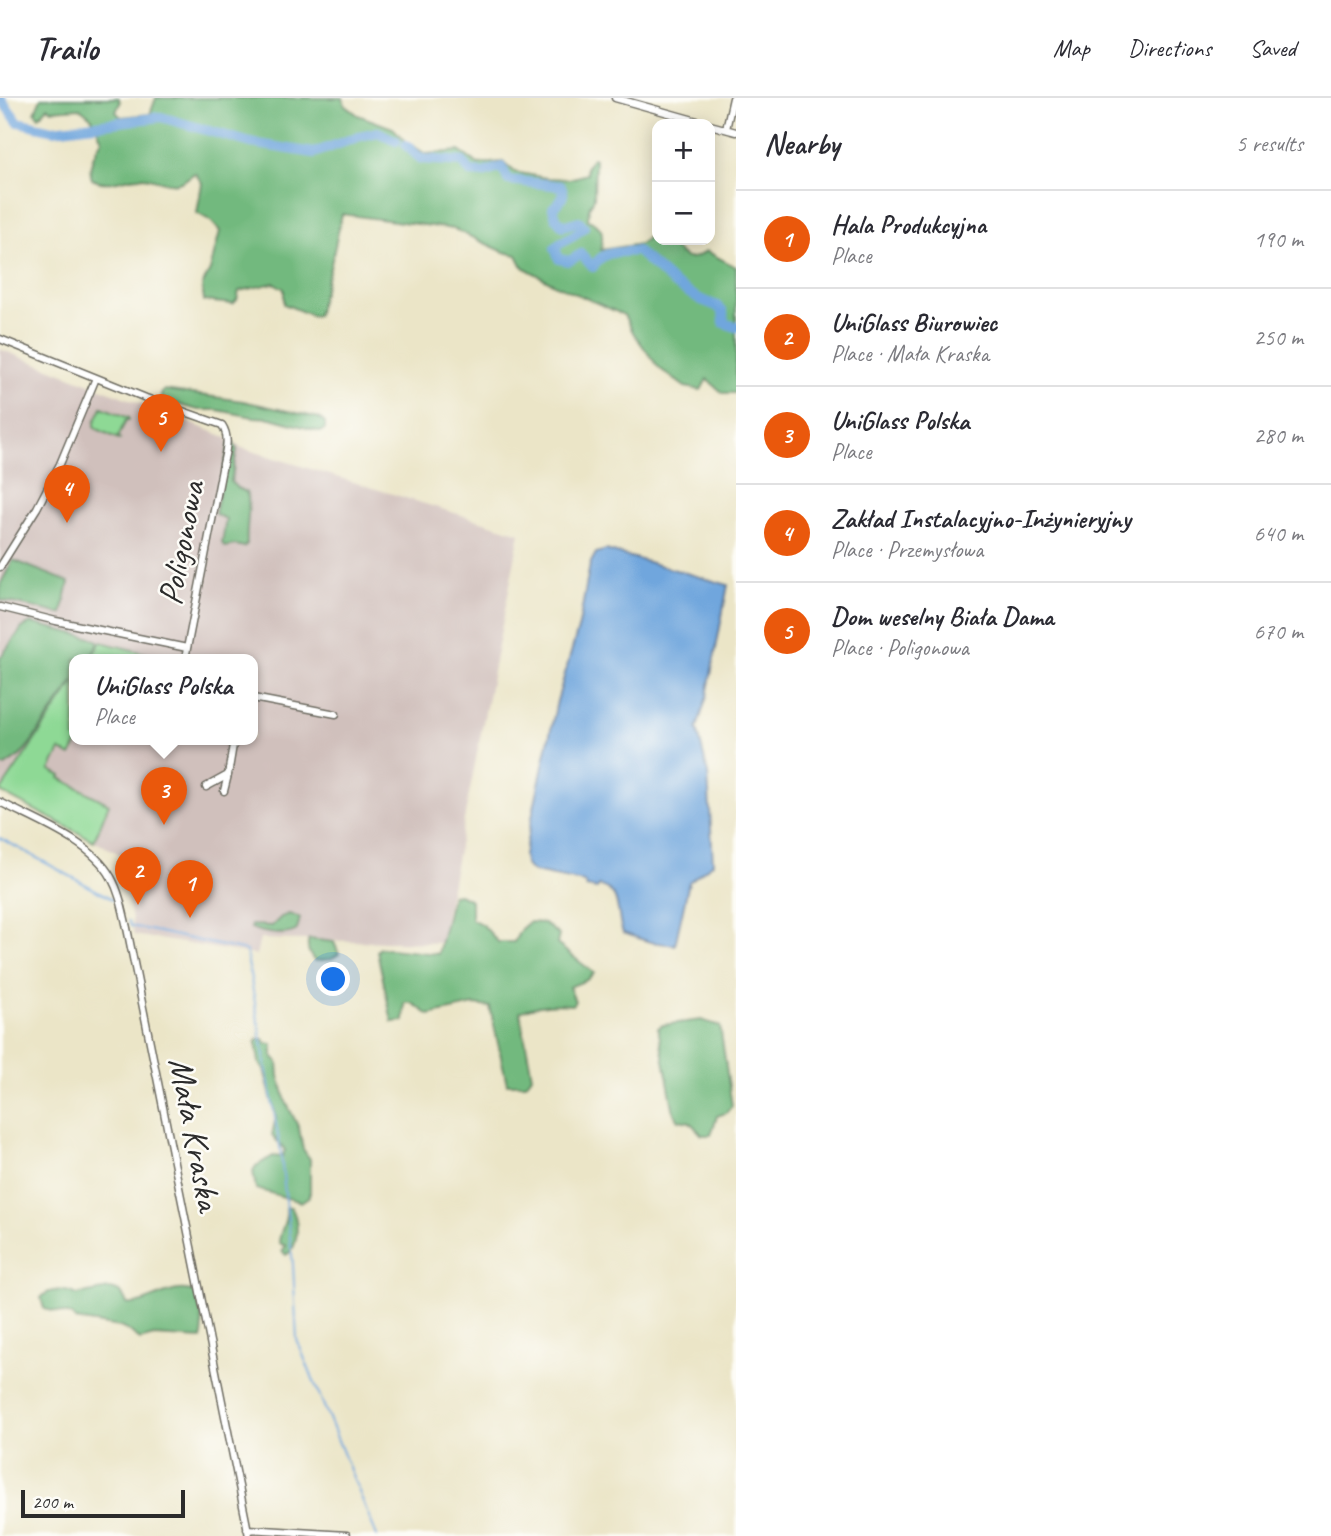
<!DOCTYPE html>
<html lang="en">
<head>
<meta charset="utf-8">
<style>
  :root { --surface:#fff; --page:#f2f2f3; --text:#2b2b33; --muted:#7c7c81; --line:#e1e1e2; --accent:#ea580c }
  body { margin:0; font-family:Caveat,sans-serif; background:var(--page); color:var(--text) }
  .controls { position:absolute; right:21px; top:21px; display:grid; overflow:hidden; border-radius:14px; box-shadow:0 4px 18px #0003 }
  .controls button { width:63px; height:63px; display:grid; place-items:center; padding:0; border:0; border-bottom:2px solid var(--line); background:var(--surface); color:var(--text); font:35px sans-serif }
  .scale { position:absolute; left:21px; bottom:18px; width:164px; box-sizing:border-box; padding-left:7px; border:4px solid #2b2b2b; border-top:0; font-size:19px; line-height:24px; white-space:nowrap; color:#2b2b2b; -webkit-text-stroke:5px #fdfcf7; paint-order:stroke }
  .you { position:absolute; left:334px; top:882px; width:24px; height:24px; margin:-18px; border:5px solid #fff; border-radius:50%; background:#1a73e8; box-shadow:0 0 0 10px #1a73e833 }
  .badge { display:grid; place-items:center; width:46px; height:46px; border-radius:50%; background:var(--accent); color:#fff; font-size:23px; font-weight:700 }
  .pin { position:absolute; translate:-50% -58px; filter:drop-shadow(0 2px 4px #0008) }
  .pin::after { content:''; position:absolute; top:37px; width:24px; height:21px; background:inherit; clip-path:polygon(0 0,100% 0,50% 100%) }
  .popup { position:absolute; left:69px; top:556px; width:189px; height:91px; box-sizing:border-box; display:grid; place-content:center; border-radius:14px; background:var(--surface); filter:drop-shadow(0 2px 5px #0005); font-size:23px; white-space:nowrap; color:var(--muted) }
  .popup b { font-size:26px; color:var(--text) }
  .popup::after { content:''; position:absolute; left:50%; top:100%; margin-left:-14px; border:14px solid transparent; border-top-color:var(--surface) }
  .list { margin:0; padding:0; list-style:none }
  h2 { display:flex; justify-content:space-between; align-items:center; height:91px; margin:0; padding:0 28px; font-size:30px }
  h2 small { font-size:23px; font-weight:400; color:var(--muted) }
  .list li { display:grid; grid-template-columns:46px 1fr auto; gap:21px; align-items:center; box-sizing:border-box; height:98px; padding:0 28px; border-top:2px solid var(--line) }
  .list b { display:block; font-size:26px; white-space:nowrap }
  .list p { margin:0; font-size:23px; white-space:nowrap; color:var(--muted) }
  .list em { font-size:23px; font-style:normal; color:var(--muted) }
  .map { position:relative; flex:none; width:736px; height:1438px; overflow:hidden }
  header { display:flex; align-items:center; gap:42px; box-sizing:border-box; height:98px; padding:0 35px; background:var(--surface); border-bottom:2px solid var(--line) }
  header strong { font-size:33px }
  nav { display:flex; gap:38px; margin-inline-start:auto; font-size:24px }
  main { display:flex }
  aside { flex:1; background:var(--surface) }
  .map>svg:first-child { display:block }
  .industrial { fill:#d0c0bc; fill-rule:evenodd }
  .green { fill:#8ed995; stroke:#5c8260; stroke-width:2 }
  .forest { fill:#72b97e; stroke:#4e7254; stroke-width:2 }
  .water { fill:#70a6dd; stroke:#4e6884; stroke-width:2 }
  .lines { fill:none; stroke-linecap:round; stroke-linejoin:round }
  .stream { stroke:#70a6dd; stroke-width:2 }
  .river { stroke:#70a6dd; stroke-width:10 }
  .minor-casing { stroke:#6e6c62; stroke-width:9 }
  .minor { stroke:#fff; stroke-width:6 }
  .labels { text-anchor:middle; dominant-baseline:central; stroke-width:5; stroke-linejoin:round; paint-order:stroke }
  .street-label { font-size:35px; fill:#2b2b2b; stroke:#fdfcf7 }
</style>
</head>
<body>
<header>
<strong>Trailo</strong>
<nav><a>Map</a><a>Directions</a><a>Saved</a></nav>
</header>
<main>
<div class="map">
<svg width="736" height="1438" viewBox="0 0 736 1438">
  <rect width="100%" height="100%" fill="#fdfcf7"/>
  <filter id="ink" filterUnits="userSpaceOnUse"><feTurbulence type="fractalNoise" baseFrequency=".0143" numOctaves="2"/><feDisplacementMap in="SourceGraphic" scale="14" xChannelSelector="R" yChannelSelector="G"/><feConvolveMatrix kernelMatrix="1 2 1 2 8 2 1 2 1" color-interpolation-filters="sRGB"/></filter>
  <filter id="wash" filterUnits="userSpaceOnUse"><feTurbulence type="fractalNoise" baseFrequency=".00686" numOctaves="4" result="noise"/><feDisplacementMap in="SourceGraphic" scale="28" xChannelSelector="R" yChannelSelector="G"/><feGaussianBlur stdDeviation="1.57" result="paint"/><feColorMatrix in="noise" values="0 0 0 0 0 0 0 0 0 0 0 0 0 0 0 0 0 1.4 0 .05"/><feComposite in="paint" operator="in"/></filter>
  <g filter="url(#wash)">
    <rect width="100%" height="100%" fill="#ebe5c7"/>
    <path class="industrial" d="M0 251 221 337 242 350 520 435 440 845 260 841 256 857 134 837 123 758 0 694ZM75 561H253V641H75Z"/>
    <path class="green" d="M102 309 129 320V322H126L118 339 121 342 95 330V324Z
      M101 544 168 561H90Z
      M75 583V641H80L71 658 60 652 50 672 61 678 60 680 109 706 94 743 0 694Z"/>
    <path class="forest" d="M41 0H119L120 5 116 14 121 19 150 16 156 0H343L345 7 358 17 393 30 407 44 426 56 459 53 478 66 503 64 515 74 546 80 569 81 587 76 586 70 592 60 595 61 594 100 589 110 588 122C605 129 603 136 601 152L640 146 649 138 657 139V142H666C681 155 684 169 706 153L736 169V295H723L707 281 701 292 685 289 659 270 634 236 624 217 554 186 523 169 517 157 504 154 454 131 342 116 331 166 317 217 313 218 284 206V191L274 185 239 193 237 202 233 206 204 203 202 188 210 172 220 133 211 123 197 115 202 85 195 75C191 77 186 82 181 84 169 89 154 79 142 79 125 78 110 90 92 81 87 67 95 54 102 42L92 20 80 10 52 12 48 9 39 19 35 14Z
      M164 292 243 303 319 320 325 325V331L321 334 271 320 253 319 217 312H198L162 302 161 296Z
      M233 344 237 352 231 384 237 390 246 394C252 405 245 431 247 446L244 449 235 447 225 449 222 445 226 421 215 416 229 345Z
      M13 462 69 484 62 516 0 502V487Z
      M31 525 88 539 97 542 99 545 89 561H75V581L30 646 21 657 5 668H0V560L22 530Z
      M459 796 471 802V821L483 827 498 844H514L521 831 529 824 544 825 559 837 557 846 594 875 587 882 569 889 575 903 572 907C555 905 536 907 520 914L532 978 526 986H507L490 909 474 907 429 917 412 905H405L404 923 392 924 377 853 380 850 438 856 452 797Z
      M289 816 300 820 297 832C287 839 262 835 251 830V827L272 828 281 819Z
      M309 841 334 844 339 856 331 861 315 863C309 858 306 848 309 841Z
      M701 922 720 928 732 1008 726 1015 717 1018 711 1037H702L690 1024 679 1022 674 1015 658 930 663 927Z
      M258 941H264L266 945 273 946V958L278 964 279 978 286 1004 299 1030 303 1051 310 1061V1098L301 1104 256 1091 253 1073 256 1068 273 1058 282 1059 285 1052 272 1037 276 1019 264 971 259 964 256 945Z
      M291 1109C299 1121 300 1149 286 1157L282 1153 286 1148 279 1145C279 1133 288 1124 286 1110Z
      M109 1191C120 1192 124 1197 127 1206 147 1209 173 1183 195 1195 199 1210 206 1226 201 1241L154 1238 140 1242 131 1234 120 1229 75 1222 71 1217 44 1211 41 1200C48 1190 66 1191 77 1197Z"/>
    <path class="water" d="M606 452 728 487 707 598 697 630 708 676 713 765 689 784 675 847 650 844 623 835C616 818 622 792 599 788L597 791 586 789 584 784 534 774C526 770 524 765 524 756L557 603 579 527 590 466 596 455Z"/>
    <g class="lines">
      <path class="stream" d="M0 740 116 803
        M128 823 131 828 246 853 280 1049 293 1167 297 1242 377 1438"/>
      <path class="river" d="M0 0 18 24 53 32 161 19 251 45 314 55 360 38 378 34 396 43
        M406 47 421 61 463 64 470 74 483 75 502 69 508 82 561 88C567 98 560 103 553 110L556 120 563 128 579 123 584 129C576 138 563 141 555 150L559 161 569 163 581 156 593 169C604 151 617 155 637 153L673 185 699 201 717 208 723 214 724 225 736 229"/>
    </g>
  </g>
  <g filter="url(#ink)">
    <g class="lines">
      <defs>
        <path id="minor" d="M615 0 708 26
          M710 27 736 34
          M726 31 733 0
          M0 241 146 300 222 327C230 339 226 352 223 366L185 561
          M0 469 37 410 60 366 96 280
          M0 509 56 523 187 550
          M253 600 336 616
          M206 689 228 677 234 641
          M224 693 228 677
          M0 704C36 723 91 743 111 779 120 795 123 813 127 830L249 1438
          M247 1431 347 1437"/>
      </defs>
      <use href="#minor" class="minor-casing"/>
      <use href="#minor" class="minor"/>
    </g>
  </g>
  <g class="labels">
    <g class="street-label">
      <text transform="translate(181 445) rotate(-79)">Poligonowa</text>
      <text transform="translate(195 1036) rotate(79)">Mała Kraska</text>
    </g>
  </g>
</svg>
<div class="controls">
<button>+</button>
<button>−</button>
</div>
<div class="scale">200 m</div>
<div class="you"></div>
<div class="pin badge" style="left:190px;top:820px">1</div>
<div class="pin badge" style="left:138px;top:807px">2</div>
<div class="pin badge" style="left:164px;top:727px">3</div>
<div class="popup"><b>UniGlass Polska</b>Place</div>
<div class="pin badge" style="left:67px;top:425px">4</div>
<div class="pin badge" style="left:161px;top:354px">5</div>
</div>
<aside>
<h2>Nearby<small>5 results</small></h2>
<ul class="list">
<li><span class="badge">1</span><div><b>Hala Produkcyjna</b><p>Place</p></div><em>190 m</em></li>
<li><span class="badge">2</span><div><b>UniGlass Biurowiec</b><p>Place · Mała Kraska</p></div><em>250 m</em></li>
<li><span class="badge">3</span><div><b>UniGlass Polska</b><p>Place</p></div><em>280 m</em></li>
<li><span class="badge">4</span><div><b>Zakład Instalacyjno-Inżynieryjny</b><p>Place · Przemysłowa</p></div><em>640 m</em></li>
<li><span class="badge">5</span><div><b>Dom weselny Biała Dama</b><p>Place · Poligonowa</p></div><em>670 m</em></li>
</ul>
</aside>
</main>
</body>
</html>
